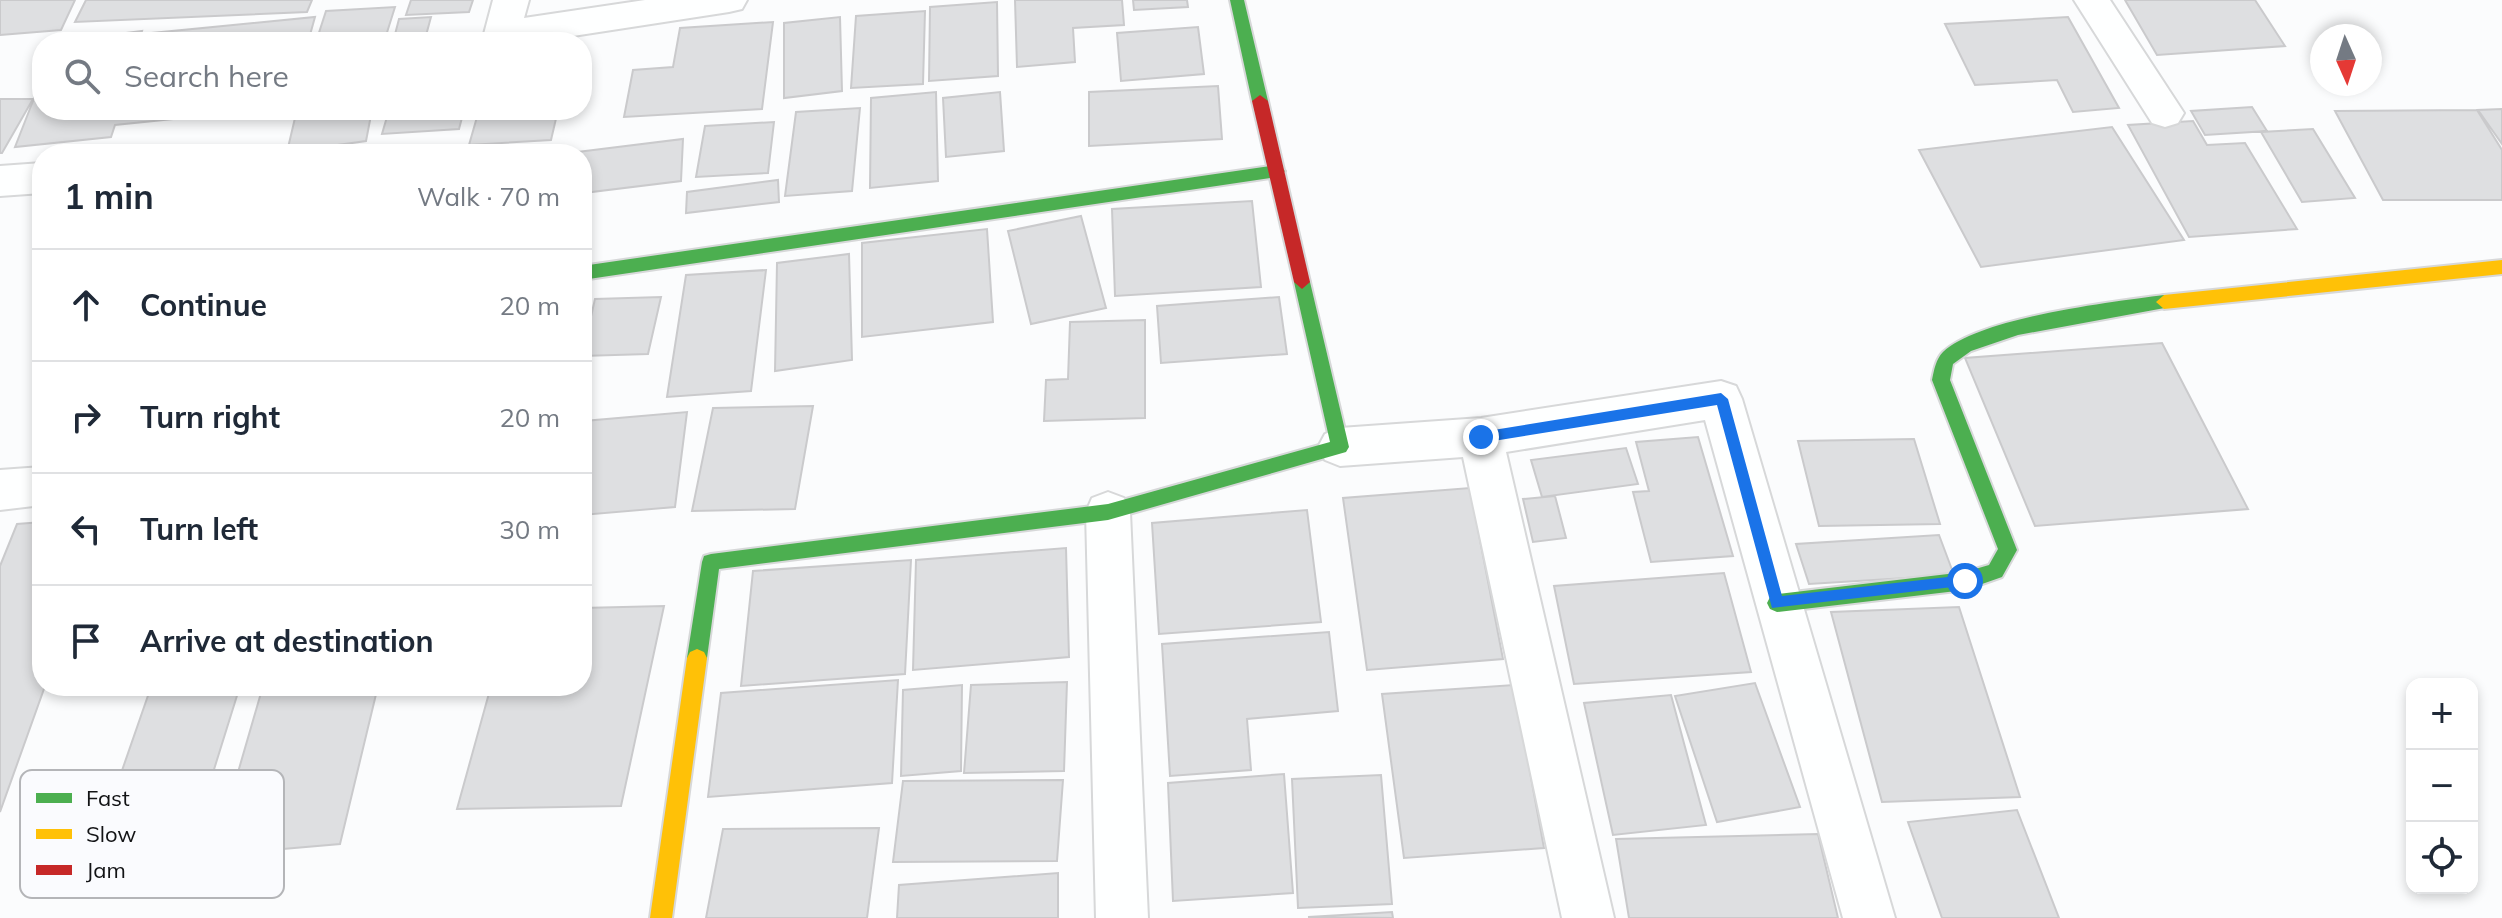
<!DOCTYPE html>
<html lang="en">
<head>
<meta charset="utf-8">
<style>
  :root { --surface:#fff; --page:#f6f6f7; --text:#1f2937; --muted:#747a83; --line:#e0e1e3 }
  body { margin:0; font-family:Mulish,sans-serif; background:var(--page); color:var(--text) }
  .controls { position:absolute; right:24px; bottom:24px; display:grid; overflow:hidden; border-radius:16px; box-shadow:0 4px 12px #0003 }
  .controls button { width:72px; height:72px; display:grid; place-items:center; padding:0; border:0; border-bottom:2px solid var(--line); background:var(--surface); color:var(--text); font:40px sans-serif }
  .compass { position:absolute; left:2310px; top:24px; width:72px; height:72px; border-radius:50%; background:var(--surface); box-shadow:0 4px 12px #0003; rotate:177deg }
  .stop { position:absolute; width:24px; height:24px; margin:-18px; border:6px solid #1a73e8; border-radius:50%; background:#fff }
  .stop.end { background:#1a73e8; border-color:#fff; box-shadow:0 2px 8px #0008 }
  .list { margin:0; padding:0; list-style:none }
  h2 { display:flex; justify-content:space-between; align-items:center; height:104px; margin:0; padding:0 32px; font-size:34px }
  h2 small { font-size:26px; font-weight:400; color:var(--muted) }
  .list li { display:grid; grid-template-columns:52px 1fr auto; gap:24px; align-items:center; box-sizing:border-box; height:112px; padding:0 32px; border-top:2px solid var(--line) }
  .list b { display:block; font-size:30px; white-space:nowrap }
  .list em { font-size:26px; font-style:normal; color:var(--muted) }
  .icon { flex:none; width:44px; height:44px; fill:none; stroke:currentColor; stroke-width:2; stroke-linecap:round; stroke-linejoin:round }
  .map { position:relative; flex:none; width:2502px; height:918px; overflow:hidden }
  .search { position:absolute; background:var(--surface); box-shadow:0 4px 12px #0003; left:32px; top:32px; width:560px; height:88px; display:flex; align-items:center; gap:20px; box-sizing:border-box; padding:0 28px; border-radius:32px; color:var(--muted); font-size:30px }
  .panel { position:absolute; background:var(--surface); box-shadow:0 4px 12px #0003; left:32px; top:144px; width:560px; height:552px; border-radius:32px }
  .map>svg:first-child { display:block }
  .building { fill:#dedfe1; stroke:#cacacc; stroke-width:2 }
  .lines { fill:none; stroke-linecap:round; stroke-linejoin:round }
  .street-casing { stroke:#d7d8d9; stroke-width:4 }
  .fast-casing { stroke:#d7d8d9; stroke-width:4 }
  .slow-casing { stroke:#d7d8d9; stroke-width:4 }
  .jam-casing { stroke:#d7d8d9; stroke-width:4 }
  .street { fill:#feffff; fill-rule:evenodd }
  .fast { fill:#4caf50; fill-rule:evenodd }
  .slow { fill:#ffc107; fill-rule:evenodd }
  .jam { fill:#c62828; fill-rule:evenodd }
  .route { fill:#1a73e8 }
  .key { fill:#fafbfe; stroke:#b4b5b8; stroke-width:2 }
  .key-label { font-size:22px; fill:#121315 }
</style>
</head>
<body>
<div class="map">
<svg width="2502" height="918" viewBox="0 0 2502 918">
  <rect width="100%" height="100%" fill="#fbfcfd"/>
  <path class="building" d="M0 0H75L61 30 0 35Z
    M86 0H312L307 12 75 22Z
    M411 0H473L469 12 406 15Z
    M1015 0H1122L1124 25 1073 28 1075 62 1017 67Z
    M1133 0H1187L1188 7 1134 10Z
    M2125 0H2255L2285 46 2157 55Z
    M997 2 998 76 929 81 930 7Z
    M395 7 384 42H316L326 11Z
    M925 11 923 84 851 88 856 16Z
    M315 17 308 42H56L142 31 141 34Z
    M431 17 425 39 393 42 399 19Z
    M840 17 842 91 784 98V23Z
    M2068 17 2119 108 2073 112 2057 80 1975 85 1945 24Z
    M773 22 762 109 624 117 633 70 673 67 680 28Z
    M1198 27 1204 74 1121 81 1117 33Z
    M42 78V110H260L115 125 111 137 15 147Z
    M1218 86 1222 139 1089 146V92Z
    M936 92 938 181 870 188 871 98Z
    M1000 92 1004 151 946 157 943 98Z
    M0 99H33L2 153H0Z
    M2252 107 2267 131 2205 135 2191 111Z
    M860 108 852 191 785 196 796 112Z
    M2502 109V144L2478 110Z
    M360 110H372L366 141 287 152 295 118Z
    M389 110H464L459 129 382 134Z
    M479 110H558L551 140 469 145Z
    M2477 110 2502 150V200H2383L2335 111Z
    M2193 121 2207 145 2245 143 2297 229 2189 237 2128 125Z
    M774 122 768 173 696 177 705 126Z
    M2112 127 2184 240 1981 267 1919 150Z
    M2313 129 2355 198 2302 202 2261 132Z
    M683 139 681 181 584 193 582 215V154H561Z
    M778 180 779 202 686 213 687 192Z
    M1252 201 1261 287 1115 296 1112 209Z
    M1081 216 1106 308 1031 324 1008 231Z
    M987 229 993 322 862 337V243Z
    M849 254 852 360 775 371 777 263Z
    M766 270 751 391 667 397 686 275Z
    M661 297 648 354 582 356 595 299Z
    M1279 297 1287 354 1161 363 1157 306Z
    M1145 320V418L1044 421 1046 380 1068 379 1070 322Z
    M2162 343 2248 509 2035 526 1965 358Z
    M813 406 795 509 692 511 713 408Z
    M687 412 675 507 582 515 584 421Z
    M1698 437 1733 556 1651 562 1633 492 1649 491 1636 442Z
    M1914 439 1940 524 1819 526 1798 441Z
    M1626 448 1638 484 1542 497 1531 460Z
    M1470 488 1503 659 1367 670 1343 498Z
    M1555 496 1566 538 1533 542 1523 499Z
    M1307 510 1321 622 1159 634 1152 523Z
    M42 522V686H45L0 812V566L17 524Z
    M1939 535 1954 575 1809 584 1796 544Z
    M1066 548 1069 657 913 670 916 560Z
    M911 560 905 674 741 686 753 571Z
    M1724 573 1751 672 1574 684 1554 586Z
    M664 606 621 806 457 809 491 686H582V608Z
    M1959 607 2020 797 1882 802 1831 612Z
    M1329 632 1338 711 1247 719 1251 770 1170 776 1162 644Z
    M898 680 892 783 708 797 721 693Z
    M1067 682 1064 771 964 773 971 685Z
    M1755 683 1800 807 1717 822 1675 696Z
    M962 685 961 771 901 776 903 690Z
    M1514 685 1544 848 1404 858 1382 694Z
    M240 686 197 824 101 831 151 687Z
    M263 686H378L340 844 214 855Z
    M1671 695 1706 825 1613 835 1584 703Z
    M1284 774 1293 893 1173 901 1168 783Z
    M1381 775 1392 904 1298 908 1292 779Z
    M1063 780 1057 861 893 862 903 781Z
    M2017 810 2059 918H1942L1908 822Z
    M879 828 867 918H706L723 829Z
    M1818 834 1838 918H1629L1616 839Z
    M1058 873V918H897L899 885Z
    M1392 912 1393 918 1308 917Z"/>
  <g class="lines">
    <defs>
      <path id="street" d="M493 0H529L524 18 645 0H747L742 9 729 12 534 42H489L484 34Z
        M2074 0H2110L2184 113 2178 123 2165 127 2152 123Z
        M42 163V193L0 196V166Z
        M1721 381 1736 386 1742 399 1895 918H1843L1705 420 1506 452 1614 918H1562L1463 457 1340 466 1325 460 1318 447 1325 434 1340 428 1481 418Z
        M42 467V505L0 510V470Z
        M1108 492 1124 498 1130 512 1148 918H1096L1086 512 1092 498Z"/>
      <path id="fast" d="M1230 0H1244L1268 101 1265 105 1260 107 1252 101Z
        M1277 165 1285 171 1277 177 582 280V266Z
        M1302 275 1310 282 1349 447 1346 452 1108 520 719 569 707 658 704 664 697 667 690 664 687 658 702 562 704 556 711 554 1108 504 1330 442 1294 282Z
        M2164 295 2172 302 2170 307 2018 335 1971 351 1953 364 1950 380 2017 550 2002 577 1965 590 1777 612 1770 609 1767 603 1770 597 1777 594 1965 572 1989 565 1998 549 1932 380C1934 370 1936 359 1943 352 1981 317 2112 302 2164 295Z"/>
      <path id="slow" d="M2502 260V274L2164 309 2156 302 2164 295Z
        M697 649 704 652 707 658 672 918H650L687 658 690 652Z"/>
      <path id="jam" d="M1260 95 1268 101 1310 282 1302 289 1294 282 1252 101Z"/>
    </defs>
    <use href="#street" class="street-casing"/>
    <use href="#fast" class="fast-casing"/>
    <use href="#slow" class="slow-casing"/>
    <use href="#jam" class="jam-casing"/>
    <use href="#street" class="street"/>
    <use href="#fast" class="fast"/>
    <use href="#slow" class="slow"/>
    <use href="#jam" class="jam"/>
  </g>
  <path class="route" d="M1721 393 1728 399 1782 596 1965 575 1972 581 1970 585 1772 608 1717 405 1481 443 1475 437 1481 432Z"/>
  <rect x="20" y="770" width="264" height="128" rx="12" class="key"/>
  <rect x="36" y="793" width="36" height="10" fill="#4caf50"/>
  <rect x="36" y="829" width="36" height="10" fill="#ffc107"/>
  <rect x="36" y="865" width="36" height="10" fill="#c62828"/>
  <g class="key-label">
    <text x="86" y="806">Fast</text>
    <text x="86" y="842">Slow</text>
    <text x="86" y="878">Jam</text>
  </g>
</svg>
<div class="controls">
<button>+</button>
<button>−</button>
<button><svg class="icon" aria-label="locate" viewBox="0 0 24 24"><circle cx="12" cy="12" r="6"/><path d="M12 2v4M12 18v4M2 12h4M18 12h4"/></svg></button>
</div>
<svg class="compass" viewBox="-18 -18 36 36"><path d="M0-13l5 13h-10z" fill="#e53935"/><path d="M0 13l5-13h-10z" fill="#747a83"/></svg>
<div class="stop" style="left:1965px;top:581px"></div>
<div class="stop end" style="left:1481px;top:437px"></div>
<div class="search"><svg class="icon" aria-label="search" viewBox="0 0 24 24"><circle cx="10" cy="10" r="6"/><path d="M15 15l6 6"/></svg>Search here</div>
<section class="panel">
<h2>1 min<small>Walk · 70 m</small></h2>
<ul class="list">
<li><svg class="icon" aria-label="ahead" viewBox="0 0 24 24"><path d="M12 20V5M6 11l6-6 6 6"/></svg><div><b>Continue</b></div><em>20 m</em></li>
<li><svg class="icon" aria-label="right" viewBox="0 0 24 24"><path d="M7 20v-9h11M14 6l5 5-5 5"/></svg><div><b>Turn right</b></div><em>20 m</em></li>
<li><svg class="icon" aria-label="left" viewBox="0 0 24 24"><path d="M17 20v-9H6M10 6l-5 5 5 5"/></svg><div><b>Turn left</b></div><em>30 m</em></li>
<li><svg class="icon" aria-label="arrive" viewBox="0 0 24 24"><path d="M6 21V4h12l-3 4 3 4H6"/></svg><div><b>Arrive at destination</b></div></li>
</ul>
</section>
</div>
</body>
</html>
